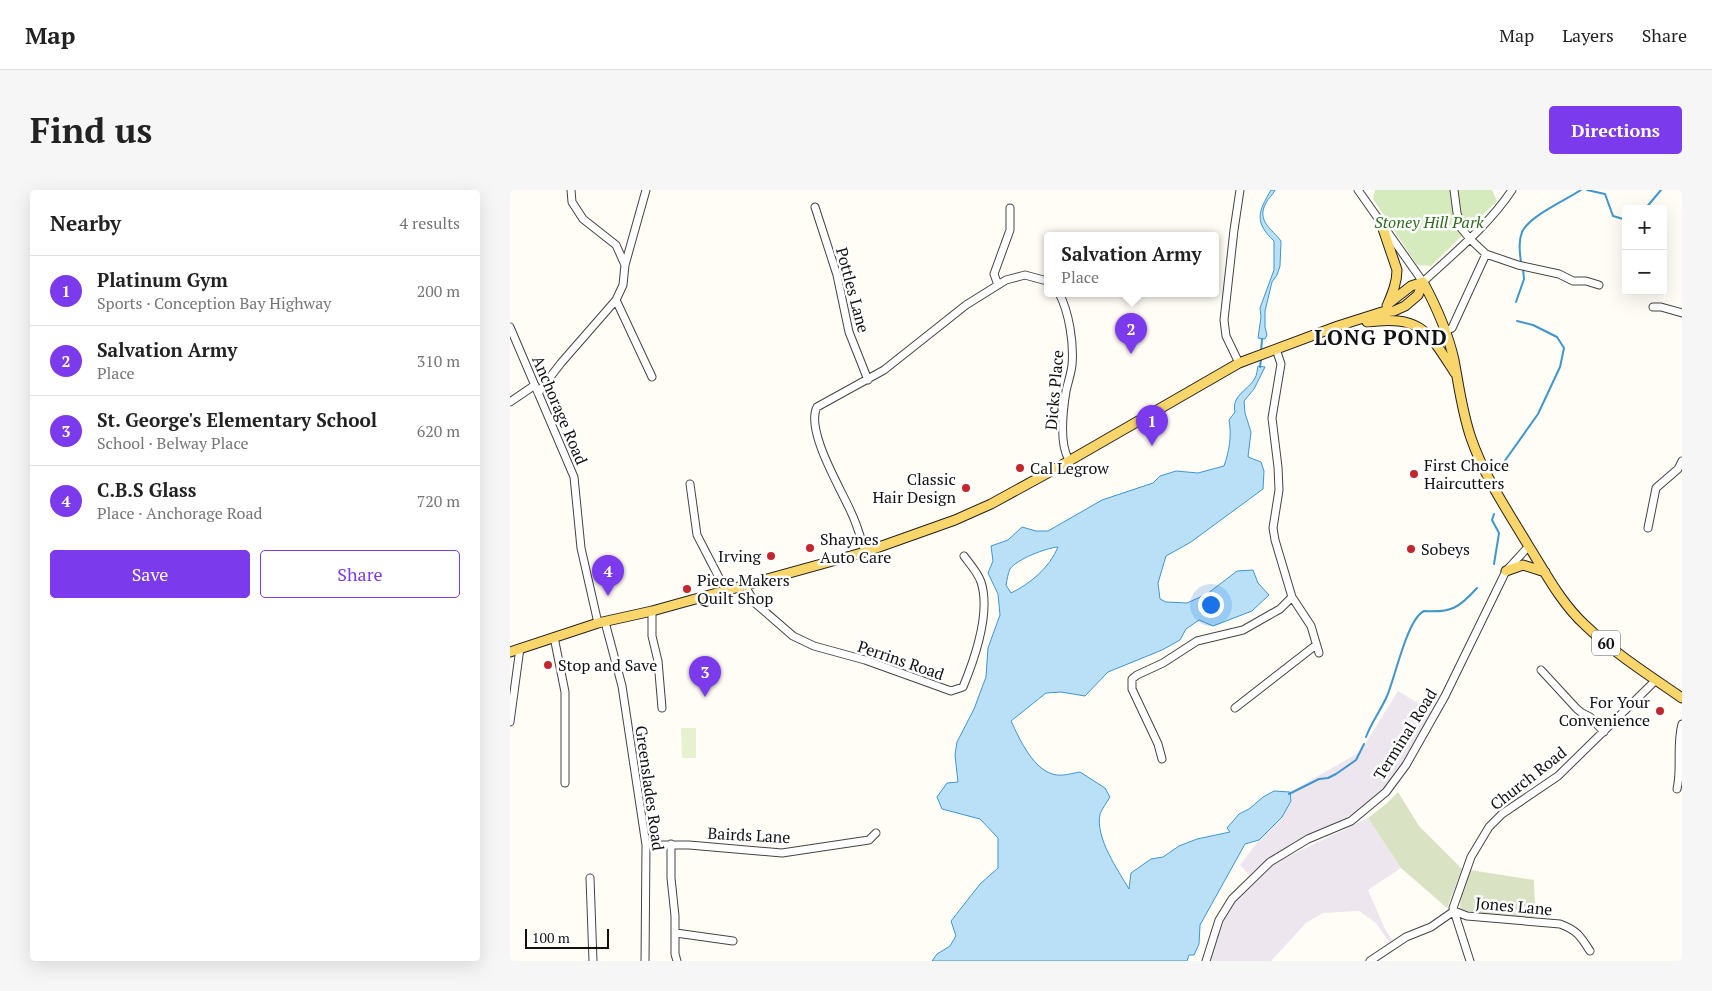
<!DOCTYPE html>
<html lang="en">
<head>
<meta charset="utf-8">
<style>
  :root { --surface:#fff; --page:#f6f6f6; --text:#222; --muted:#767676; --line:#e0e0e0; --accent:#7c3aed }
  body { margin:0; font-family:"PT Serif",serif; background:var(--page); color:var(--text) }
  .controls { position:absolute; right:15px; top:15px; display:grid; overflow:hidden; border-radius:5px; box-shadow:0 5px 20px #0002 }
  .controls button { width:45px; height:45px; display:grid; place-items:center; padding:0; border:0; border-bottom:1px solid var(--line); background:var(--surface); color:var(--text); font:25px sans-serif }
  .scale { position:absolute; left:15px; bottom:12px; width:84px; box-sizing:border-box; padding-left:5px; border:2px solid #111; border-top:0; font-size:14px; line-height:18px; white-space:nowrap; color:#111; -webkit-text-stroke:4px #fff; paint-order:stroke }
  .you { position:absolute; left:700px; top:414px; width:18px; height:18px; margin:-12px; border:4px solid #fff; border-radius:50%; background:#1a73e8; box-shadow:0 0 0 8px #1a73e833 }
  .badge { display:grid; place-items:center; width:32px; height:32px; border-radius:50%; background:var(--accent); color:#fff; font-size:16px; font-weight:700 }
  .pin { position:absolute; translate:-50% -41px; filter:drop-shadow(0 1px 2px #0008) }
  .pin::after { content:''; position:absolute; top:26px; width:18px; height:15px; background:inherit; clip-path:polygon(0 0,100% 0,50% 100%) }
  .popup { position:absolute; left:534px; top:42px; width:175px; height:65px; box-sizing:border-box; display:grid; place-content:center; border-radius:5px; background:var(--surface); filter:drop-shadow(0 1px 4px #0005); font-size:16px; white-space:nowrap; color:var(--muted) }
  .popup b { font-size:19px; color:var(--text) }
  .popup::after { content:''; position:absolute; left:50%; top:100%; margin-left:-10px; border:10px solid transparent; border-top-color:var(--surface) }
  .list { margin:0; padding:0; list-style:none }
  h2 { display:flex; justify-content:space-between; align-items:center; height:65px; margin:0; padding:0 20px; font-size:21px }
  h2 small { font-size:16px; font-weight:400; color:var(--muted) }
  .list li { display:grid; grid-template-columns:32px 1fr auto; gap:15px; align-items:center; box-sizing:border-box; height:70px; padding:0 20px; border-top:1px solid var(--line) }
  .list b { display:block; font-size:19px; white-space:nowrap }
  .list p { margin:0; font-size:16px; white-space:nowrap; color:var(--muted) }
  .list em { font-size:16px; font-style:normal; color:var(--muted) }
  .actions { display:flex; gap:10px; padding:15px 20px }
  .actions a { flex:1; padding:11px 0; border:1px solid var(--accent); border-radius:5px; text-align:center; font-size:18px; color:var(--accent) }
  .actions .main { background:var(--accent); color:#fff }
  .map { position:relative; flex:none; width:1172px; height:771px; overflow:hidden; border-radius:5px }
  header { display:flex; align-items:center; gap:30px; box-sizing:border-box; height:70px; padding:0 25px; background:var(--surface); border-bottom:1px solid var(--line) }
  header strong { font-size:24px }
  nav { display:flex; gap:28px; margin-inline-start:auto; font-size:18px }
  .intro { display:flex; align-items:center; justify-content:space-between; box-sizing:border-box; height:120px; padding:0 30px }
  h1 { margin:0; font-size:35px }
  .button { padding:12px 22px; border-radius:5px; background:var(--accent); color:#fff; font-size:18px; font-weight:700 }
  main { display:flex; gap:30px; padding:0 30px }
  aside { flex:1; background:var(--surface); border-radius:5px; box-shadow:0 5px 20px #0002 }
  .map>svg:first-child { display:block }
  .industrial { fill:#eee6ef }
  .green { fill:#d5ebbd }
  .cemetery { fill:#d9e3c4 }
  .pitch { fill:#e6f2cf }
  .water { fill:#b9e0f7; stroke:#3f96cf; fill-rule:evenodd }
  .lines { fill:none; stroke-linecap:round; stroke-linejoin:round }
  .stream { stroke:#3f96cf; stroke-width:2 }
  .minor-casing { stroke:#444; stroke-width:9 }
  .major-casing { stroke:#222; stroke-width:11 }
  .minor { stroke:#fff; stroke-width:7 }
  .major { stroke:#f9d66b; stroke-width:9 }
  .poi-dot { fill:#c4262e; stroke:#fff; stroke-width:2 }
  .labels { text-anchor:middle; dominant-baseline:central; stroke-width:5; stroke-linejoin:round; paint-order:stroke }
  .shield { fill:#fff; stroke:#585858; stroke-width:1 }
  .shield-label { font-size:15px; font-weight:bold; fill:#111 }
  .park-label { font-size:16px; font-style:italic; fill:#2f6b1f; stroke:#fff }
  .street-label { font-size:16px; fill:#111; stroke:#fff }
  .poi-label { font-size:16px; fill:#111; stroke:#fff; text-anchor:start }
  .district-label { font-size:21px; font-weight:bold; letter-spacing:1px; fill:#111; stroke:#fff }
</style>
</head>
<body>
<header>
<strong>Map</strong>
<nav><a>Map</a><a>Layers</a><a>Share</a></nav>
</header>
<div class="intro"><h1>Find us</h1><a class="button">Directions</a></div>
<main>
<aside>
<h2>Nearby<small>4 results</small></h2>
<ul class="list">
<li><span class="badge">1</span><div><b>Platinum Gym</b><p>Sports · Conception Bay Highway</p></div><em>200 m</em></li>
<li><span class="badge">2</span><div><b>Salvation Army</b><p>Place</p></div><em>310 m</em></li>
<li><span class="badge">3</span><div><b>St. George's Elementary School</b><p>School · Belway Place</p></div><em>620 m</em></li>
<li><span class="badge">4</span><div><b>C.B.S Glass</b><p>Place · Anchorage Road</p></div><em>720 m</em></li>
</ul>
<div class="actions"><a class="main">Save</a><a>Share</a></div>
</aside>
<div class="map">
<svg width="1172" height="771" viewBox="0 0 1172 771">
  <rect width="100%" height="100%" fill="#fffdf5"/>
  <path class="industrial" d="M888 501 923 522 894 573 874 600 857 615 835 629 757 669 739 685 730 675 749 650 772 627 781 611 780 602 850 562Z
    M858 628 891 678 858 700 875 739 883 751 879 752 866 733 849 721 813 723 796 733 761 771H700L715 727 727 708 744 691 767 672Z"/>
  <path class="green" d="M865 0H982L987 11 921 76 907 75 863 9Z"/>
  <path class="cemetery" d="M888 602 909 636 952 679 937 718 891 678 858 628 876 614Z
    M960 680 1024 690 1025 718 1024 728 993 726 952 720 950 718 951 704Z"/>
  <path class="pitch" d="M171 538H186V568H172Z"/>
  <path class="water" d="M761 0H765C763 5 758 8 756 13 746 31 762 39 771 51L770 76 767 85 762 92 755 121V137L757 145 755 149 748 148 751 127 750 118 764 80V51C744 32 748 22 761 0Z
    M748 176 755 177 744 199 734 211 735 223 741 242 738 267 751 272 754 281 753 299 681 352 656 366 648 393 650 409 656 412 677 413 697 404 727 381 743 380 748 393 759 405 742 421 703 436 689 430 676 439 670 450 652 460 598 482 575 506 551 502 536 503 501 531C510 550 524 582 547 585 554 586 563 583 570 582L595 598 600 607C597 612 592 619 590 624 585 648 608 680 619 699L621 683 641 669 653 667 669 656 687 649 720 642 717 638 729 624 739 619 753 607 764 601 780 602 781 611 772 627 749 650 735 654 690 735 689 754 684 765H679L677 771H422L427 764 440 756 446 746 441 731 470 694 488 678V648L470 629 432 619 427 607 437 593 448 592 445 565 447 552 464 519 476 487 478 458 490 425 488 404 478 383 483 371 481 356 498 350 512 337 526 341H538L592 310 643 293 650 286 666 281 688 283 714 276C719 262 722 246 719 230L725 222C721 205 739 200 745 188 747 185 747 180 748 176ZM548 357C540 377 520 394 501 403L496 395C497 390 498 383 500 379 507 369 536 358 548 357Z"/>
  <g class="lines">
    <path class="stream" d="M1077 0 1095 4 1103 26 1113 29 1116 28
      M1135 19 1151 0
      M1011 73C1010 63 1008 52 1012 42 1019 26 1056 10 1071 0
      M1006 112 1014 89 1013 79
      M751 162 752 149
      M750 177 751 169
      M989 279 1028 224 1050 177 1054 158 1047 147 1023 135 1007 131
      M984 374 989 343 982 330 984 324
      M856 547C861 533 871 520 877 506 885 488 897 429 914 421 941 423 949 418 967 398
      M779 604 809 589 818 588 826 584 846 570 854 554"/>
    <defs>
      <path id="minor" d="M61 0 62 12 73 29 106 55 115 75
        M848 0 913 92C944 63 978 36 1002 0
        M944 0 947 23 951 38 960 49 976 64 1008 75 1049 84 1063 91H1076L1089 95
        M305 17 327 85 339 142 358 190
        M488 95 484 84 500 40V18
        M549 103C559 122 564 153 562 175 561 184 558 192 556 201 553 220 549 254 559 270
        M106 110 142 187
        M1143 117H1151L1172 123
        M0 137 64 287 71 358 88 433
        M935 141 942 138 976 64
        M766 159 771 174 762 228 768 277 769 300 763 338 765 350 782 407 801 436 809 463
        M729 173 716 146 714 130 724 40 730 0
        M28 203 51 173 106 110 113 95 115 75 136 0
        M0 212 25 195
        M180 294 187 345 216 401
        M1138 338 1146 298 1168 279 1172 271
        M355 362C351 349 347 334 341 322 331 299 295 240 307 217L374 180 456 115 496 90 515 85 537 91
        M235 396 245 413 283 446 304 456 355 470 441 501 453 497C465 468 481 423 471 392 468 383 460 374 454 366
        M142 421V446L148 471 152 518
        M95 432 112 496 136 655 135 771
        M44 447 55 502V593
        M1031 480 1067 519 1072 523 1080 527 1094 542
        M725 518 806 455
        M0 532 10 458
        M652 569 648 554 622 499V489L627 485 653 473 687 451 733 440 770 419 782 407
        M1167 599C1172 579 1166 557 1172 534
        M161 654V688L165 726V764L167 771
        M136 655H179L272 663 359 650 366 643
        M80 688 83 771
        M944 721 957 726 1050 734C1067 740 1071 747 1080 761
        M166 743 223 751
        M696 771 709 730 722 709 760 672 798 649 841 631 876 602 896 575 935 506 996 381 1019 356
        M860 771 896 747 921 737 944 721
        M960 771 943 718 961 667 979 637 992 624 1048 586 1146 490"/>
      <path id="major" d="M871 33 887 80C887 93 882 104 877 116
        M913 92C926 116 938 143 944 170 949 196 952 222 961 248 974 286 997 320 1018 355 1035 382 1051 413 1075 435 1104 463 1139 485 1172 508
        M878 114 901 96 913 92
        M857 132C911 125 918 141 945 183
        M996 381 1013 375 1035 382
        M0 462 88 433 142 421 355 362 445 330 481 314 545 279 729 173 828 136 872 122 884 121 895 116 908 105 913 92"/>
    </defs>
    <use href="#minor" class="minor-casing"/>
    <use href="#major" class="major-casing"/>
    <use href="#minor" class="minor"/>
    <use href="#major" class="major"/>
  </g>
  <g class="poi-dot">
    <circle cx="510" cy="278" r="5"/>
    <circle cx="904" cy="284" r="5"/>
    <circle cx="456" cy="298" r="5"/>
    <circle cx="300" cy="358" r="5"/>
    <circle cx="901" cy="359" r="5"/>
    <circle cx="261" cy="366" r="5"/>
    <circle cx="177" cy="399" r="5"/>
    <circle cx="38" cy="475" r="5"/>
    <circle cx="1150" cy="521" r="5"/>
  </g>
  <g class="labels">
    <rect class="shield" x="1082" y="440.5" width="28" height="25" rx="4"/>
    <g class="shield-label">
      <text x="1096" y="453">60</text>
    </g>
    <g class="park-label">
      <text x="919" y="32">Stoney Hill Park</text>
    </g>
    <g class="street-label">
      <text transform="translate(343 100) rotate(75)">Pottles Lane</text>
      <text transform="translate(544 200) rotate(-85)">Dicks Place</text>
      <text transform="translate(50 220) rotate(67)">Anchorage Road</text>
      <text transform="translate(391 470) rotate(19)">Perrins Road</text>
      <text transform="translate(895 544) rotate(-58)">Terminal Road</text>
      <text transform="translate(1018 588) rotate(-38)">Church Road</text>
      <text transform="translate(140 598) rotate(82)">Greenslades Road</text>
      <text transform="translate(239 645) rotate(3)">Bairds Lane</text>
      <text transform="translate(1004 716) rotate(5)">Jones Lane</text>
    </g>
    <g class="poi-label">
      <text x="914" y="275">First Choice<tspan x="914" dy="18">Haircutters</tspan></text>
      <text x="520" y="278">Cal Legrow</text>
      <text x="446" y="289" text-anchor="end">Classic<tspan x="446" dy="18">Hair Design</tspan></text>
      <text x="310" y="349">Shaynes<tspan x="310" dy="18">Auto Care</tspan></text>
      <text x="911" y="359">Sobeys</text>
      <text x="251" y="366" text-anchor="end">Irving</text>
      <text x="187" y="390">Piece Makers<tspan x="187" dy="18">Quilt Shop</tspan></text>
      <text x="48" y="475">Stop and Save</text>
      <text x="1140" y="512" text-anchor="end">For Your<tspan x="1140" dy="18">Convenience</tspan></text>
    </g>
    <g class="district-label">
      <text x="871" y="147">LONG POND</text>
    </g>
  </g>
</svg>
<div class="controls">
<button>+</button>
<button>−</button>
</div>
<div class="scale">100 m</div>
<div class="you"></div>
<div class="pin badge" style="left:642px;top:256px">1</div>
<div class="pin badge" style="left:621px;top:164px">2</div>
<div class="popup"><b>Salvation Army</b>Place</div>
<div class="pin badge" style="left:195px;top:507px">3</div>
<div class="pin badge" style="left:98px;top:406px">4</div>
</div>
</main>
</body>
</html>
